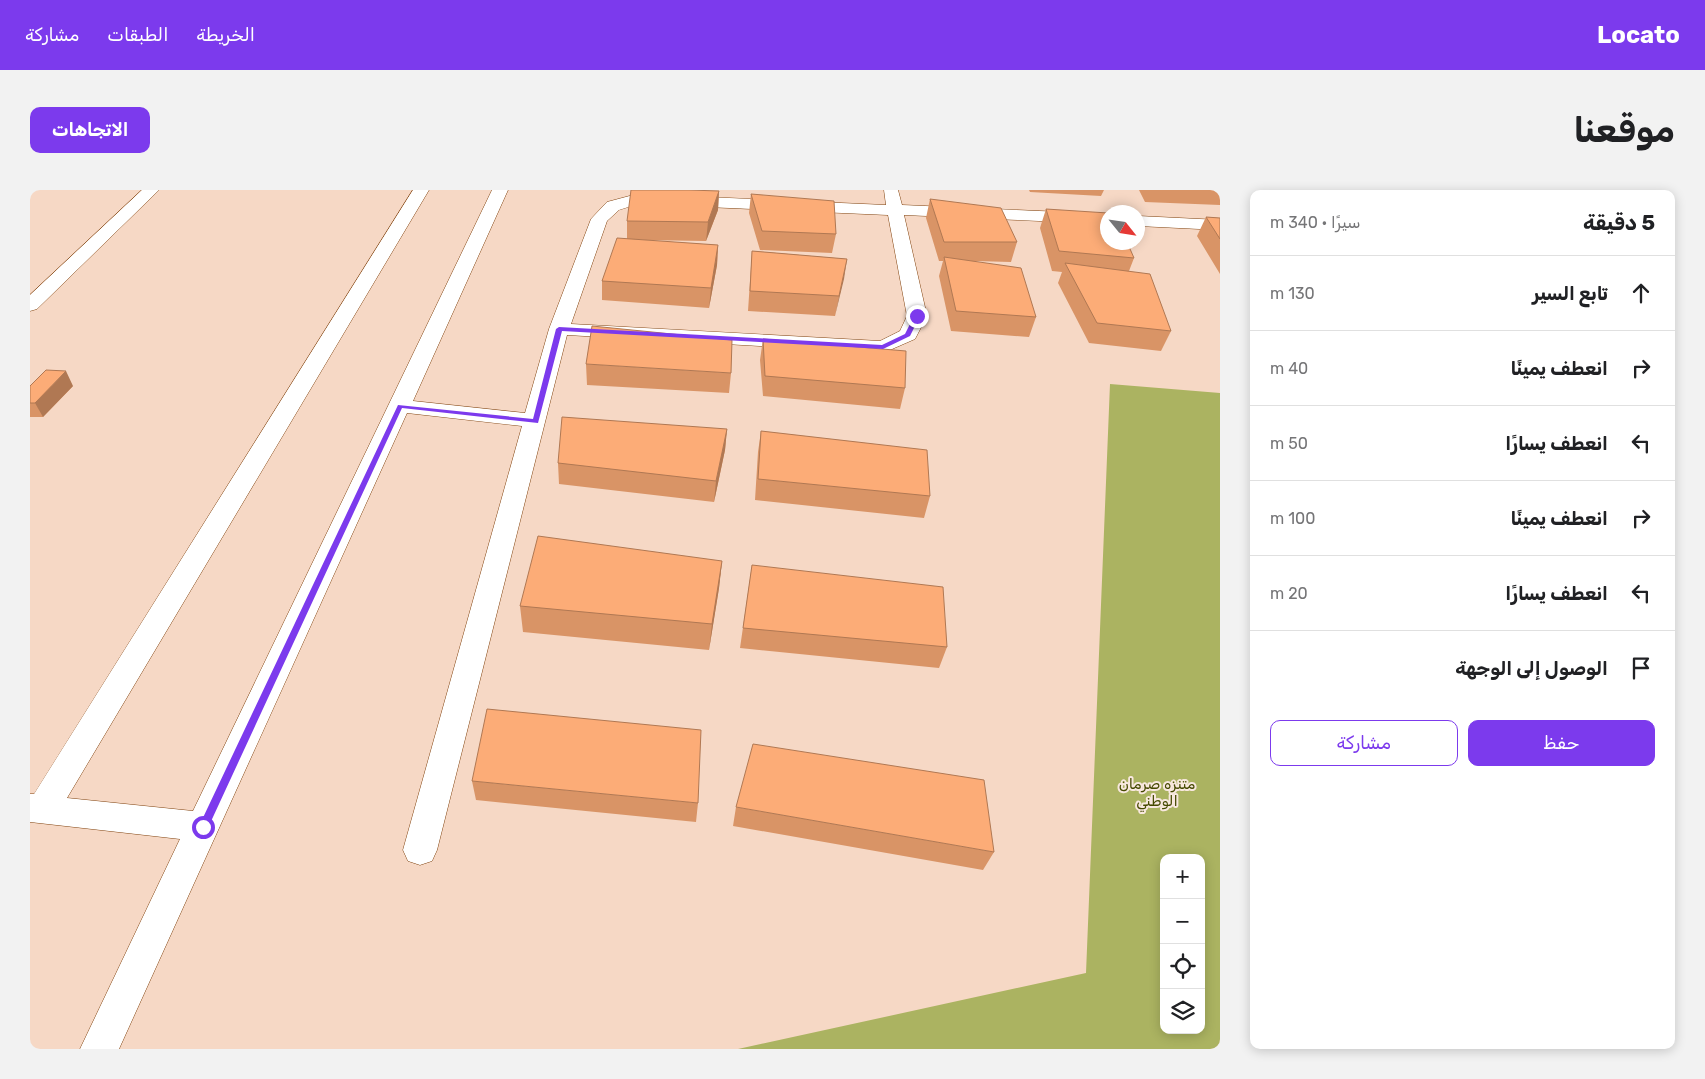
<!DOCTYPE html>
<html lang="ar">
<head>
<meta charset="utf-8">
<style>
  :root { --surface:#fff; --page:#f2f2f2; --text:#202124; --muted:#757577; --line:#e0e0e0; --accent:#7c3aed }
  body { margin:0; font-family:Rubik,"Noto Sans Arabic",sans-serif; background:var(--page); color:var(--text); direction:rtl }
  .controls { position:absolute; right:15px; bottom:15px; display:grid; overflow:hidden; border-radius:10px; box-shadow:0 2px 12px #0003 }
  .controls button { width:45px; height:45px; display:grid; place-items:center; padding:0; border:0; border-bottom:1px solid var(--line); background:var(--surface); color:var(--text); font:25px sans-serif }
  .compass { position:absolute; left:1070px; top:15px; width:45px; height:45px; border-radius:50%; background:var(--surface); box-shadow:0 2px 12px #0003; rotate:120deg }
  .stop { position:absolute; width:15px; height:15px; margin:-11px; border:4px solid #7c3aed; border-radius:50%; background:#fff }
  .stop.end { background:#7c3aed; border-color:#fff; box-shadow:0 1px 5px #0008 }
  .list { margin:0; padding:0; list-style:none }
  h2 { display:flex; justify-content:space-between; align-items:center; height:65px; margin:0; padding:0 20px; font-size:21px }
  h2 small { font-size:16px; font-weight:400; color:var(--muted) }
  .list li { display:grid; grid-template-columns:32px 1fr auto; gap:15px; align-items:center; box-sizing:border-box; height:75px; padding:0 20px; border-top:1px solid var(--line) }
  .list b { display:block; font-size:19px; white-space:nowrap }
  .list em { font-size:16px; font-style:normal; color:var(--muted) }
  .actions { display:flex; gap:10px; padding:15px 20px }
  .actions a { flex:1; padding:11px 0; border:1px solid var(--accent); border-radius:10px; text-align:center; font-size:18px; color:var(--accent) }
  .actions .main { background:var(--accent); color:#fff }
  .icon { flex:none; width:28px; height:28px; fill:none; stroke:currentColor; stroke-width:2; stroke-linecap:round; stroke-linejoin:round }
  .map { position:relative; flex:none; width:1190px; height:859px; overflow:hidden; direction:ltr; border-radius:10px }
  header { display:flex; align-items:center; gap:30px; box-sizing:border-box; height:70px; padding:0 25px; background:var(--accent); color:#fff }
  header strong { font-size:24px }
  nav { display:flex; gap:28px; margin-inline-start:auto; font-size:18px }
  .intro { display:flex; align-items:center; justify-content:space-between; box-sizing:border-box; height:120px; padding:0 30px }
  h1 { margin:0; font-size:35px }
  .button { padding:12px 22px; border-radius:10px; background:var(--accent); color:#fff; font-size:18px; font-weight:700 }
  main { display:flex; gap:30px; padding:0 30px }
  aside { flex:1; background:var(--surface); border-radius:10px; box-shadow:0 2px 12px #0003 }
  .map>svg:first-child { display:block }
  .green { fill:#abb361; fill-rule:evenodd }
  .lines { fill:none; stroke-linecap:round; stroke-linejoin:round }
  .minor-casing { stroke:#81430f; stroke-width:1 }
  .minor { fill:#fff; fill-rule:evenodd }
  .wall { fill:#d99466 }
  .shaded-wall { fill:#b07853 }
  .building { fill:#fcac77; stroke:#b07853 }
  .route { fill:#7c3aed }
  .labels { text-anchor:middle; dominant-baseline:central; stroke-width:4; stroke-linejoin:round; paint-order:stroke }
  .park-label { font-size:15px; fill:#454900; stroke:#f8e8df }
</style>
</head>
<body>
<header>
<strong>Locato</strong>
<nav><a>الخريطة</a><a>الطبقات</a><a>مشاركة</a></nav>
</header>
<div class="intro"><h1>موقعنا</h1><a class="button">الاتجاهات</a></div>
<main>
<aside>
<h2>5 دقيقة<small>سيرًا · 340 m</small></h2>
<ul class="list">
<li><svg class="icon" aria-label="ahead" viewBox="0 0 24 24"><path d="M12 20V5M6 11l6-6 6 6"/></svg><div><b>تابع السير</b></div><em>130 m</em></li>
<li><svg class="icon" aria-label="right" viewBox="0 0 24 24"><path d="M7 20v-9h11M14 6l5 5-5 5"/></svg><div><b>انعطف يمينًا</b></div><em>40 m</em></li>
<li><svg class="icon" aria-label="left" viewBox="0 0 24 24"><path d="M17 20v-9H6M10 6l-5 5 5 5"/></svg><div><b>انعطف يسارًا</b></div><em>50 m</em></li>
<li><svg class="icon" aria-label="right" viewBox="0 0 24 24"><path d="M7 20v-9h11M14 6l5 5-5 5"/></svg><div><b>انعطف يمينًا</b></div><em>100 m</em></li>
<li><svg class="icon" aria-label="left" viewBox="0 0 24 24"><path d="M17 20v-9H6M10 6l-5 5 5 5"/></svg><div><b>انعطف يسارًا</b></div><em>20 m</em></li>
<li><svg class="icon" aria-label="arrive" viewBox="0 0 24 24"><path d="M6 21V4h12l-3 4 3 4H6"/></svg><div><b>الوصول إلى الوجهة</b></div></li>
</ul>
<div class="actions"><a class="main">حفظ</a><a>مشاركة</a></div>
</aside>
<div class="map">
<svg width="1190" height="859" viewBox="0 0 1190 859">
  <rect width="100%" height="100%" fill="#f6d8c5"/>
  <path class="green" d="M1080 194 1190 203V859H708L1056 783ZM1134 668H1171V840H1134Z"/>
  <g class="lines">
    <defs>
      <path id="minor" d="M112 0H129L7 119 0 121V105Z
        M383 0H399L37 608 163 621 462 0H478L383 211 495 223 519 139 561 29 577 12 607 4 856 15 854 0H868L872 15 1078 24V34L874 25 897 126 885 149 853 163 537 145 407 660 402 671 390 675 378 671 373 660 492 236 377 223 89 859H50L150 649 0 632V604H4ZM608 14 858 25 877 126 870 141 850 151 541 134 577 31 589 20Z
        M1108 26 1190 30V40L1108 36Z"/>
    </defs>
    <use href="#minor" class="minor-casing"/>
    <use href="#minor" class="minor"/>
  </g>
  <path class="wall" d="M999 0H1074L1071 6 1000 2Z
    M1109 0H1190V15L1115 12Z
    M689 1 688 20 676 51 611 50 688 55 687 75 679 118 572 110V91L597 49V31Z
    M721 4 806 44 802 63 730 60 719 23Z
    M900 9 987 52 981 72 945 71 1006 127 999 147 921 141 909 86 913 71H909L896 28Z
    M1016 19 1104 68 1099 81 1141 141 1131 161 1059 153 1028 93 1032 82 1022 81 1010 38Z
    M1176 27 1190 28V84L1167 46Z
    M722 61 817 69 805 126 718 121Z
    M733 149 875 198 870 219 733 206 730 170Z
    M556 174 701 183 699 203 557 195Z
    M0 196H43L13 227H0Z
    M697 239 695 260 684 312 529 294 528 273Z
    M731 241 900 306 894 328 725 310 728 262Z
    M692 371 689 398 679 460 493 442 490 416Z
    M722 375 917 457 909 478 710 458Z
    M442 591 668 613 666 632 446 610Z
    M706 617 964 662 953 680 703 636Z"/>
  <path class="shaded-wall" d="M689 1 688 20 676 51 678 32Z
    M688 55 687 75 679 118 681 98Z
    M817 69 814 89 805 126 809 106Z
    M36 181 43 196 13 227 5 213Z
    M697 239 695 260 684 312 686 291Z
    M692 371 689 398 679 460 682 434Z"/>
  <path class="building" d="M601 0H659L689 1 678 32 597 31Z
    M721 4 804 11 806 44 732 41Z
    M900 9 971 18 987 52H914Z
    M1016 19 1078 23V52H1097L1104 68 1029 61Z
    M1176 27 1190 28V49Z
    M587 48 688 55 681 98 572 91Z
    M722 61 817 69 809 106 720 101Z
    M914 67 991 78 1006 127 926 121Z
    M1035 73 1120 84 1141 141 1067 133Z
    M562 136 702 150 701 183 556 174Z
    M733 149 876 161 875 198 735 186Z
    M16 180 36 181 5 213H0V196Z
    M532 227 697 239 686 291 528 273Z
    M731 241 897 260 900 306 728 289Z
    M508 346 692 371 682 434 490 416Z
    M722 375 913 397 917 457 713 438Z
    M457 519 671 540 668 613 442 591Z
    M723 554 954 590 964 662 706 617Z"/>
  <path class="route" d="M887 125 890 126 880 146 853 159 532 141 508 233 372 218 177 640H170V634L368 215 503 229 526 139 529 137 852 155 875 144 884 126Z"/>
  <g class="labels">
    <g class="park-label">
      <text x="1127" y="594">متنزه صرمان<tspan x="1127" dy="17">الوطني</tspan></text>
    </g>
  </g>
</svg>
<div class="controls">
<button>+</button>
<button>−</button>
<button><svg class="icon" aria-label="locate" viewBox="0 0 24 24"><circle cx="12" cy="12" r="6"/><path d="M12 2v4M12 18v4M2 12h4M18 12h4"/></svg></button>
<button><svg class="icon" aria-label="layers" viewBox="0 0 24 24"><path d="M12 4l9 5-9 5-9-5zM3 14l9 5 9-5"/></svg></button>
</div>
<svg class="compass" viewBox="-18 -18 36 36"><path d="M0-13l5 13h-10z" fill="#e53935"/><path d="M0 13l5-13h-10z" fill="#757577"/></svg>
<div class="stop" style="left:173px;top:637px"></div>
<div class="stop end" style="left:887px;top:126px"></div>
</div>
</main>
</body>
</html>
